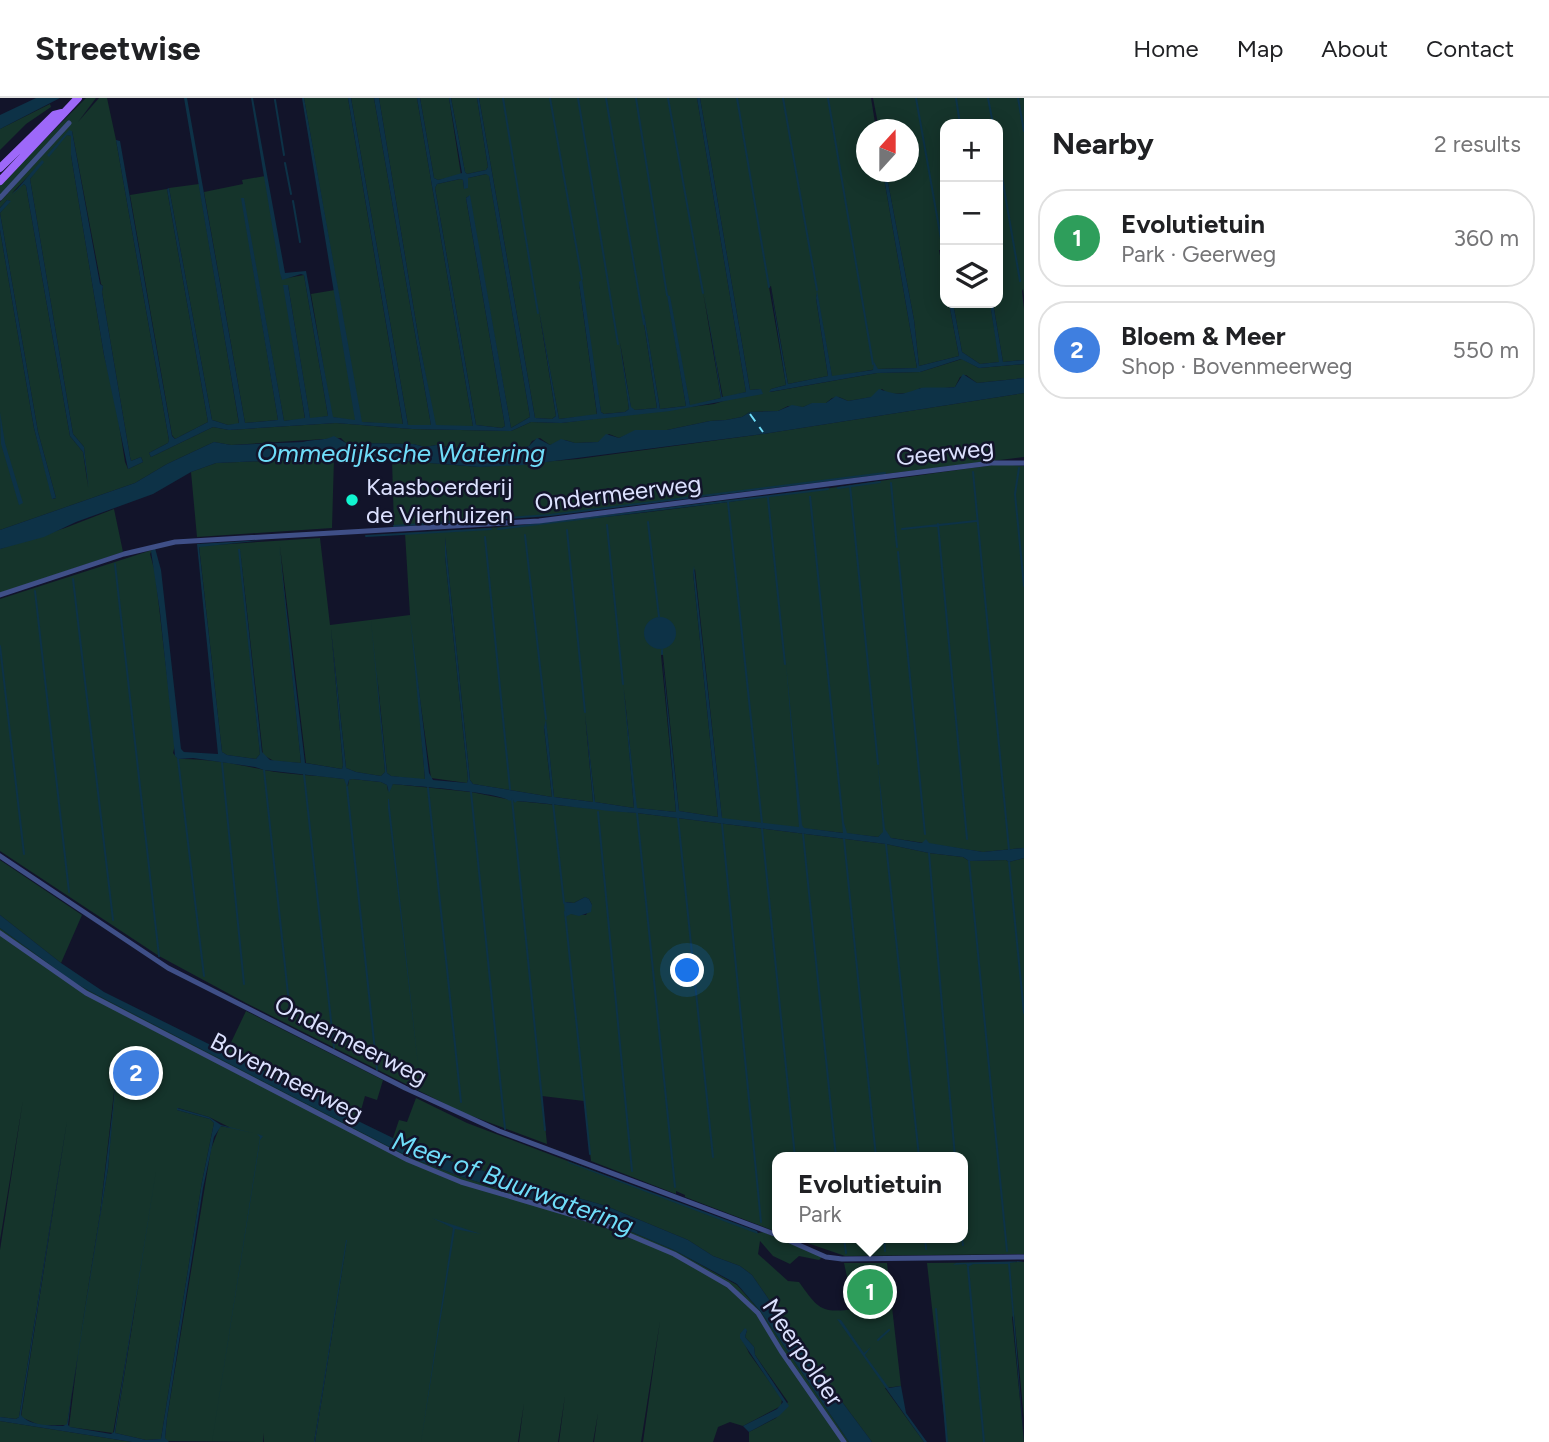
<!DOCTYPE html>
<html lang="en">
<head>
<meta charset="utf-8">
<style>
  :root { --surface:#fff; --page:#f6f6f6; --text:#202124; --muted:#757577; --line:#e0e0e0; --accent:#2563eb }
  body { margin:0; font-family:Figtree,sans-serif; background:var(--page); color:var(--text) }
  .controls { position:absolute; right:21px; top:21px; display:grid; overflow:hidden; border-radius:14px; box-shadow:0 4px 18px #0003 }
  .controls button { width:63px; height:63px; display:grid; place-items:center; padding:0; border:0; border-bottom:2px solid var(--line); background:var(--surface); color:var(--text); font:35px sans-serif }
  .compass { position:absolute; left:856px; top:21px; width:63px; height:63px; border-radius:50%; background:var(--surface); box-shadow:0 4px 18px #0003; rotate:21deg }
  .you { position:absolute; left:688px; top:873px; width:24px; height:24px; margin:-18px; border:5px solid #fff; border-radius:50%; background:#1a73e8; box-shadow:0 0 0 10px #1a73e833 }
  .badge { display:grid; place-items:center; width:46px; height:46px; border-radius:50%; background:var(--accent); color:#fff; font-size:23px; font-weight:700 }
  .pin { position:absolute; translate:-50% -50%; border:4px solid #fff; box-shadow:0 2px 7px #0006 }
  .popup { position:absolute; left:772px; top:1054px; width:196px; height:91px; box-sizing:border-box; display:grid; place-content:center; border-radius:14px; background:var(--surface); filter:drop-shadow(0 2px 5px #0005); font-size:23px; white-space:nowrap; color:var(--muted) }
  .popup b { font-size:26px; color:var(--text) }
  .popup::after { content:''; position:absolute; left:50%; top:100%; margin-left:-14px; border:14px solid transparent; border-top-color:var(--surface) }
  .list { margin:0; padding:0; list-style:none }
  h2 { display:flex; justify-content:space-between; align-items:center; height:91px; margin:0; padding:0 28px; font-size:30px }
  h2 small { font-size:23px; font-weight:400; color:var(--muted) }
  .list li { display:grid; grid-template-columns:46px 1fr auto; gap:21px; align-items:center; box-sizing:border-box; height:98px; margin:0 14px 14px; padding:0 14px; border:2px solid var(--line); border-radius:28px }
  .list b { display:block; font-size:26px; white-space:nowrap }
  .list p { margin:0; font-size:23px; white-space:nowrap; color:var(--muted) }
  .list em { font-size:23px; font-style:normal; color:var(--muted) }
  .icon { flex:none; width:38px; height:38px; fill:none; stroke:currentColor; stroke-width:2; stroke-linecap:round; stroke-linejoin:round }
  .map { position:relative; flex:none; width:1024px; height:1344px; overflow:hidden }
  header { display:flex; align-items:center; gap:42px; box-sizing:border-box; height:98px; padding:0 35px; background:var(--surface); border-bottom:2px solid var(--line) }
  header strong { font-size:33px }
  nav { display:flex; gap:38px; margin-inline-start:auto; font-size:24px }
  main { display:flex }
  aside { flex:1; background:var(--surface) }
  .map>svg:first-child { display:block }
  .green { fill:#15342b; fill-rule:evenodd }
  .water { fill:#0d3247; fill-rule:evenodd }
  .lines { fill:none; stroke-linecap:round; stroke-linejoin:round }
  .stream { stroke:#0d3247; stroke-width:2 }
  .ferry { stroke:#6fddf9; stroke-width:2; stroke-dasharray:9 7; stroke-linecap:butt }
  .minor { stroke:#3f4f87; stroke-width:5 }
  .primary { stroke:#9d68f9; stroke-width:8 }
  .poi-dot { fill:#11f5d0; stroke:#12142a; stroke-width:2.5 }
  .labels { text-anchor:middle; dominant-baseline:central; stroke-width:5; stroke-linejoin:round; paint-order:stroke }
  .street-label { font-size:24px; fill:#dce1fe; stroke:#12142a }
  .poi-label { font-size:24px; fill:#dce1fe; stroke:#12142a; text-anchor:start }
  .water-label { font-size:26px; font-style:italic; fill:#6fddf9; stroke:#12142a }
</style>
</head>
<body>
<header>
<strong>Streetwise</strong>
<nav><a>Home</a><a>Map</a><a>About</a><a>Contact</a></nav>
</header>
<main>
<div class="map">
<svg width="1024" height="1344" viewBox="0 0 1024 1344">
  <rect width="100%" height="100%" fill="#12142a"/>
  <path class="green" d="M86 0H96L78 24 99 0H107L116 42 169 342 168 345 149 355 151 359 213 329 229 332 336 325 412 331 511 333 531 324 561 325 714 306 761 291 750 292 700 0H871L876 31 866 32V74H883L917 270 877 271 832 279 817 196 816 200 828 278 788 286 771 188 769 189 786 287 771 291 770 294 877 275 920 274 962 261 979 270 1024 266V280L977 285 966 277 960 279 955 289 934 291 920 290 913 295 889 296 882 291 872 299 848 303 839 299 832 300 826 305H813L803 309 788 308 778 313 750 314 742 319 726 322 710 323 667 332H638L619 340 609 336 598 344 575 345 565 342 550 347 540 340 532 343 529 348 522 351 513 349 497 353 481 350 469 353 436 347 425 349 413 346 346 345 341 340 231 347 214 344 167 366 135 385 0 432V132L34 330 53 401 56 400 38 334 0 115 10 103 7 102 0 110V104L71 25 69 22 0 98V86ZM72 33 101 186 103 188 102 194 130 359 131 363 141 359 143 364 128 371 125 364 115 301 104 257 71 57V38L68 37ZM43 63 30 81 73 336 84 349 88 389 83 354 70 338 26 88 24 86 12 95Z
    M304 0H348L403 327 361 324Z
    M351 0H374L431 327H408Z
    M379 0H417L473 328H435L419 243Z
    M420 0H449L461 77 438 82 434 80Z
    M451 0H477L488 69 486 72 467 76 465 74Z
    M479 0H697L746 294 723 300 703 194 721 300 690 308 668 198 686 308 660 311 644 217 643 219 657 310 635 312 631 310 620 244 629 311 625 314 604 316 601 314 579 184 597 317 559 321 539 213 556 318 552 321 535 320Z
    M873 0H1024V198L1023 191 1022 193 1024 211V262L1003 264 993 205H998V26H945V166L943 152H939L945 185V205H949L959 258 919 268 914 222 886 74H908V32L879 31Z
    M50 6 51 9 26 26 0 52V31Z
    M486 76 489 77 530 319 511 330 469 98 466 100 505 328 502 330 476 327 435 90 437 86 460 81 463 82 464 90 468 89V80Z
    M265 78 282 181 304 177 328 318 310 321 288 187H284L305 321 284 323 243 100 242 101 278 322 245 325 204 94 243 86 242 82Z
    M199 86 239 326 228 327 212 322 169 90Z
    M167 91 208 324 175 341 172 337 130 97Z
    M335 192 356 323 332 319 311 196Z
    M953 205H990L1000 264 980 266 962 254Z
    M1024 295V359L550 417 394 428 392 362 480 369 578 361 763 336Z
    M334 360 332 430 197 439 191 374 216 365Z
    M1001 366 1024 368V750L983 754 891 740 884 734 878 739 722 721 695 471 693 474 718 719 679 713 663 557H661L676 714 636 710 624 591 634 710 595 704 585 617 593 704 554 699 546 625 544 629 552 699 473 686 470 682 445 440V458L468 681 467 685 431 680 417 580 425 682 391 678 387 675 377 576 385 674 381 678 356 674 346 670 331 531 343 667 342 671 306 665 280 448 301 665 274 663 263 657 240 451 260 656 256 661 227 657 222 654 199 448 320 440 330 527 410 517 405 435C605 426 803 393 1001 366Z
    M114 411 123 454 0 495V451L65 430Z
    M152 452 150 456 155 474 175 647 173 655 178 661C206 660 237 666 264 672 290 677 318 677 344 681L348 688 349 682 352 681 381 684 387 687 388 693 393 686 471 694 517 703 637 715 886 746 929 755 963 759 969 763 1006 762 1009 764 1024 760V1156L845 1158 793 1140H963V1059H777V1134L685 1099V1097L676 1093V1096L591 1063 584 1003 542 998 547 1046 461 1014 246 905 159 858 0 753V501ZM585 799 589 801 592 807 586 817 571 816 566 804 574 805Z
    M0 762 82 817 61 865 0 817Z
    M0 830 75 885 97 897 409 1059 462 1079 618 1128 674 1152 737 1187 761 1214 849 1344H749V1334L776 1320 788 1304 755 1257 754 1249 745 1239 747 1232 740 1236 749 1255 782 1301 781 1308 743 1328 730 1324 718 1329 713 1344H643L660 1223 641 1344H594L598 1315 593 1344H559L565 1298 558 1344H519L524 1305 518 1344H315L347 1142 314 1344H264V1335L263 1344 167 1343 165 1340 167 1320 211 1051 220 1028 231 1030 209 1019 178 1010 177 1012 210 1021 214 1025 202 1084 161 1341 146 1342 115 1335 139 1185 113 1335 69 1329 78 1256 67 1327H39L21 1319 67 1023 19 1319 16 1321 0 1319V1152L23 1002 0 1142ZM115 985 108 1070 79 1246 100 1116Z
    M246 913 383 982 377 1002 365 998 358 1023 319 998 226 955Z
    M416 1000 467 1025 758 1135 764 1134 822 1159 819 1162 799 1158 790 1166 773 1158 760 1143 758 1156 788 1183 799 1184C818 1210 820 1216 854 1211L844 1165H887L901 1288 885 1290 924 1344H872L810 1261 752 1177 740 1168 713 1158 688 1142 606 1108 453 1064 393 1040 399 1022 407 1024Z
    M1024 1164V1321L1014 1217 1012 1219 1024 1344H947L927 1165Z
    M0 1323 132 1344H0Z"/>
  <path class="water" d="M36 0H60L0 31V17Z
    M184 0H187L245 325 278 322 241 100H244L284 323 305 320 283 187H288L310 320 328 318 304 177 301 176 282 182 280 175 251 0H253L285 175 306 173 333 319 355 322 302 0H304L362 324 403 326 348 0H351L408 327H431L374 0H379L419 243 436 327 473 328 417 0H420L434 80 438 82 462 75 449 0H451L465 74 467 76 486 72 488 69 477 0H479L535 320 552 321 556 318 539 211 559 321 597 316 579 184 582 181 601 314 604 316 625 314 629 311 619 242 631 309 635 312 657 310 643 219 644 215 660 311 686 308 667 197 670 198 690 307 721 300 704 192 722 299 746 294 697 0H700L750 292 761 291 763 296 670 313 561 325 531 324 511 333 412 331 336 325 229 332 213 329 151 359 149 355 168 345 169 342 116 42 120 43 172 338 175 341 208 324 167 91 169 90 212 322 228 327 239 325ZM486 76 489 78 530 319 511 330 470 97 466 100 505 328 502 330 476 327 435 90 437 86 460 81 463 82 464 91 468 90V80Z
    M69 32 72 33 100 186 103 188 102 194 130 359 131 363 141 359 143 364 128 371 104 257 71 57V38L67 37 49 59 47 57Z
    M42 62 44 64 30 81 73 336 84 349 89 390 83 354 70 338 26 88 24 86 12 97Z
    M883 74H886L914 222 919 268 959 258 949 205H953L962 254 980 266 999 264 990 205H993L1003 264 1024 262V266L979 270 961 261 920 274 877 275 769 294 771 291 786 287 770 186 788 286 828 278 816 200 817 192 832 278 873 272 874 264 878 271 917 270Z
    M7 102 11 103 0 115 38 334 56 400 52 401 34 330 0 132V110Z
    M963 276 977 285 1024 280V295L763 336 523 367 480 369 392 362 334 360 216 365 191 374 153 396 76 424 44 439 0 451V432L135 385 167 366 214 344 231 347 303 344C314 341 324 343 334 338L346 345 413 346 425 349 436 347 469 353 481 350 497 353 513 348 522 351 529 348 537 340 550 347 561 341 575 345 598 344 606 336 619 340 635 332H667L710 323 726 322 742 319 750 314 778 313 792 307 803 309 812 305H826L836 298 848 303 871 299 879 291C900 298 900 297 921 290 924 289 948 290 955 289Z
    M0 314 5 345 23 405 19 407 1 346Z
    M809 398H811L844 725 847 735 878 739 883 734 878 666 885 731 891 740 922 745 926 741 929 745 983 754 1024 750V760L1009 764 1006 762 969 763 963 759 929 755 886 746 637 715C597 713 557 706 517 703L515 705 512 701 510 703C498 694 414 688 393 686L389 695 387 687 381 684 352 681 349 682 347 689 344 681 264 672 255 669 193 660 178 661 175 658 160 514 151 453 155 450 161 472 181 651 184 654 218 656 197 446 266 442 199 449 222 654 227 657 256 661 260 656 238 451H240L262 654 270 662 301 665 279 448 305 665 342 671 343 667 331 531 346 670 356 674 381 678 385 674 371 523 387 675 391 678 425 681 410 517 429 675 433 682 467 685 468 681 445 458V439L470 682 473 686 552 699 544 629 546 621 554 699 593 704 585 614 595 704 634 710 623 586 637 710 676 714 662 556 679 713 718 719 693 474 694 468 722 720 799 729 786 565 802 727 804 730 843 735Z
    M644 535a16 16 0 1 1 32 0a16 16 0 1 1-32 0Z
    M388 701H389L419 975 388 710Z
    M585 799 589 801 592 807 591 814 579 818 571 816 565 819 564 804 574 805Z
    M0 817 61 865 104 894 247 965 319 998 358 1023 393 1040 453 1064 606 1108 688 1142 713 1158 740 1168 752 1177 810 1261 872 1344H849L761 1214 737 1186 674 1152 618 1128 462 1079 409 1059 97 897 75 885 0 830Z
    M116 984 108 1070 71 1302 68 1327 70 1329 111 1336 114 1334 156 1073 115 1335 146 1342 161 1341 202 1084 214 1025 210 1021 177 1012V1010L209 1019 221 1027 253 1035 221 1028 214 1039 203 1090 167 1320 165 1340 169 1344H132L0 1323V1319L16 1321 19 1319 67 1023 21 1317C29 1328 50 1327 63 1328L67 1326 100 1116Z
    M257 1036 263 1038 260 1042 257 1062 212 1344 260 1039Z
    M567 1063 757 1133 758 1136 569 1065Z
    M432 1120 481 1136 455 1131 421 1344 453 1130Z
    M347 1142 315 1344H314L346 1142Z
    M1024 1163 1010 1165 1024 1343 1008 1166H973L968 1169 966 1166 953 1167 956 1165Z
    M837 1221 841 1222 864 1255 871 1249 865 1257 889 1290 901 1288 906 1315 927 1344H924Z
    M745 1230 747 1232 745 1239 754 1249 755 1257 789 1308 779 1318 749 1334 743 1328 777 1311 783 1304 740 1240V1236Z"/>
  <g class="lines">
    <path class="stream" d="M503 0 538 215
      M550 0 582 181
      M578 0 618 246
      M606 0 644 226
      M636 0 667 197
      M668 0 703 195
      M737 0 769 189
      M783 0 817 192
      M828 0 873 266
      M916 0 943 152
      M956 0 960 26
      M988 0 993 26
      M1018 0 1024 33
      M275 2 284 57
      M998 56 1020 183
      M285 65 291 96
      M293 103 300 144
      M1019 370 1015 396 1024 488
      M973 374 1009 752
      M891 385 897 449
      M850 388 878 666
      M838 390 880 384
      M768 400 785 566
      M728 404 762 725
      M648 424 659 519
      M938 426 967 741
      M607 427 623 586
      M394 428 550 417 885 375
      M498 431 828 391
      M902 431 976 423
      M567 432 585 614
      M525 437 546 621
      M366 438 491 431
      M485 439 510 691
      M898 454 925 736
      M115 466 159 858
      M73 481 113 822
      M35 493 69 794
      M0 548 24 756
      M662 556V552
      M178 661 204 878
      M222 665 244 886
      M264 672 290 915
      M304 676 334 950
      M347 689 377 972
      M428 690 461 1004
      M471 694 505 1031
      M512 701 545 1032
      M553 705 564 805
      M598 714 632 1073
      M637 715 675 1089
      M678 720 713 1059
      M722 726 761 1124
      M762 731 795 1059
      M803 736 836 1059
      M844 741 876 1059
      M886 746 919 1059
      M929 755 955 1059
      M969 763 1007 1153
      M1009 764 1024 915
      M565 814 590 1056
      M844 1140 846 1155
      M884 1140 885 1153
      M925 1140 926 1151
      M962 1140 963 1147
      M968 1169 984 1344
      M936 1211 947 1344
      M878 1242 889 1232"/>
    <path class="ferry" d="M750 316 763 334"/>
    <path class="minor" d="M0 100 69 25
      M0 497 124 456 175 444 539 423 991 365H1024
      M0 758 168 870 405 990 499 1033 777 1137
      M0 835 86 895 408 1062 461 1084 603 1126 674 1156 728 1187 758 1215 781 1253 844 1344
      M783 1140 826 1159 842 1161 1024 1159"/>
    <path class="primary" d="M0 70 54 17 62 15
      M0 83 78 0"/>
  </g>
  <circle class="poi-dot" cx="352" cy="402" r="7"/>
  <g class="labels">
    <g class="street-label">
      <text transform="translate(945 354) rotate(-6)">Geerweg</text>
      <text transform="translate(618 395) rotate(-7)">Ondermeerweg</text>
      <text transform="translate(351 942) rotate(27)">Ondermeerweg</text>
      <text transform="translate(287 979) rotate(27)">Bovenmeerweg</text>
      <text transform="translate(803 1254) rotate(56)">Meerpolder</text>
    </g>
    <g class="poi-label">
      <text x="366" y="388">Kaasboerderij<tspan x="366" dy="28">de Vierhuizen</tspan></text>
    </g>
    <g class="water-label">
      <text x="401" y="355">Ommedijksche Watering</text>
      <text transform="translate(513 1085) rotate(20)">Meer of Buurwatering</text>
    </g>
  </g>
</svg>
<div class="controls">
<button>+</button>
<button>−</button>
<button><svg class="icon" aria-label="layers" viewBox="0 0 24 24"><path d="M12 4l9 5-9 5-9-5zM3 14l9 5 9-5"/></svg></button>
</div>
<svg class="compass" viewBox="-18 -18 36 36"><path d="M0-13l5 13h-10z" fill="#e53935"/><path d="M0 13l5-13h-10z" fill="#757577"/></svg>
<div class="you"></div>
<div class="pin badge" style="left:870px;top:1194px;background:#2e9e5b">1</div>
<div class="popup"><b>Evolutietuin</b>Park</div>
<div class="pin badge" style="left:136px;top:975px;background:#3f7fe0">2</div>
</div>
<aside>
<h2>Nearby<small>2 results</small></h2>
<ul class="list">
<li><span class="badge" style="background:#2e9e5b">1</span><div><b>Evolutietuin</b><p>Park · Geerweg</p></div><em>360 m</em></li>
<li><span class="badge" style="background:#3f7fe0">2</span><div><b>Bloem &amp; Meer</b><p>Shop · Bovenmeerweg</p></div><em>550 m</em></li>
</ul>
</aside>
</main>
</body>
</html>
